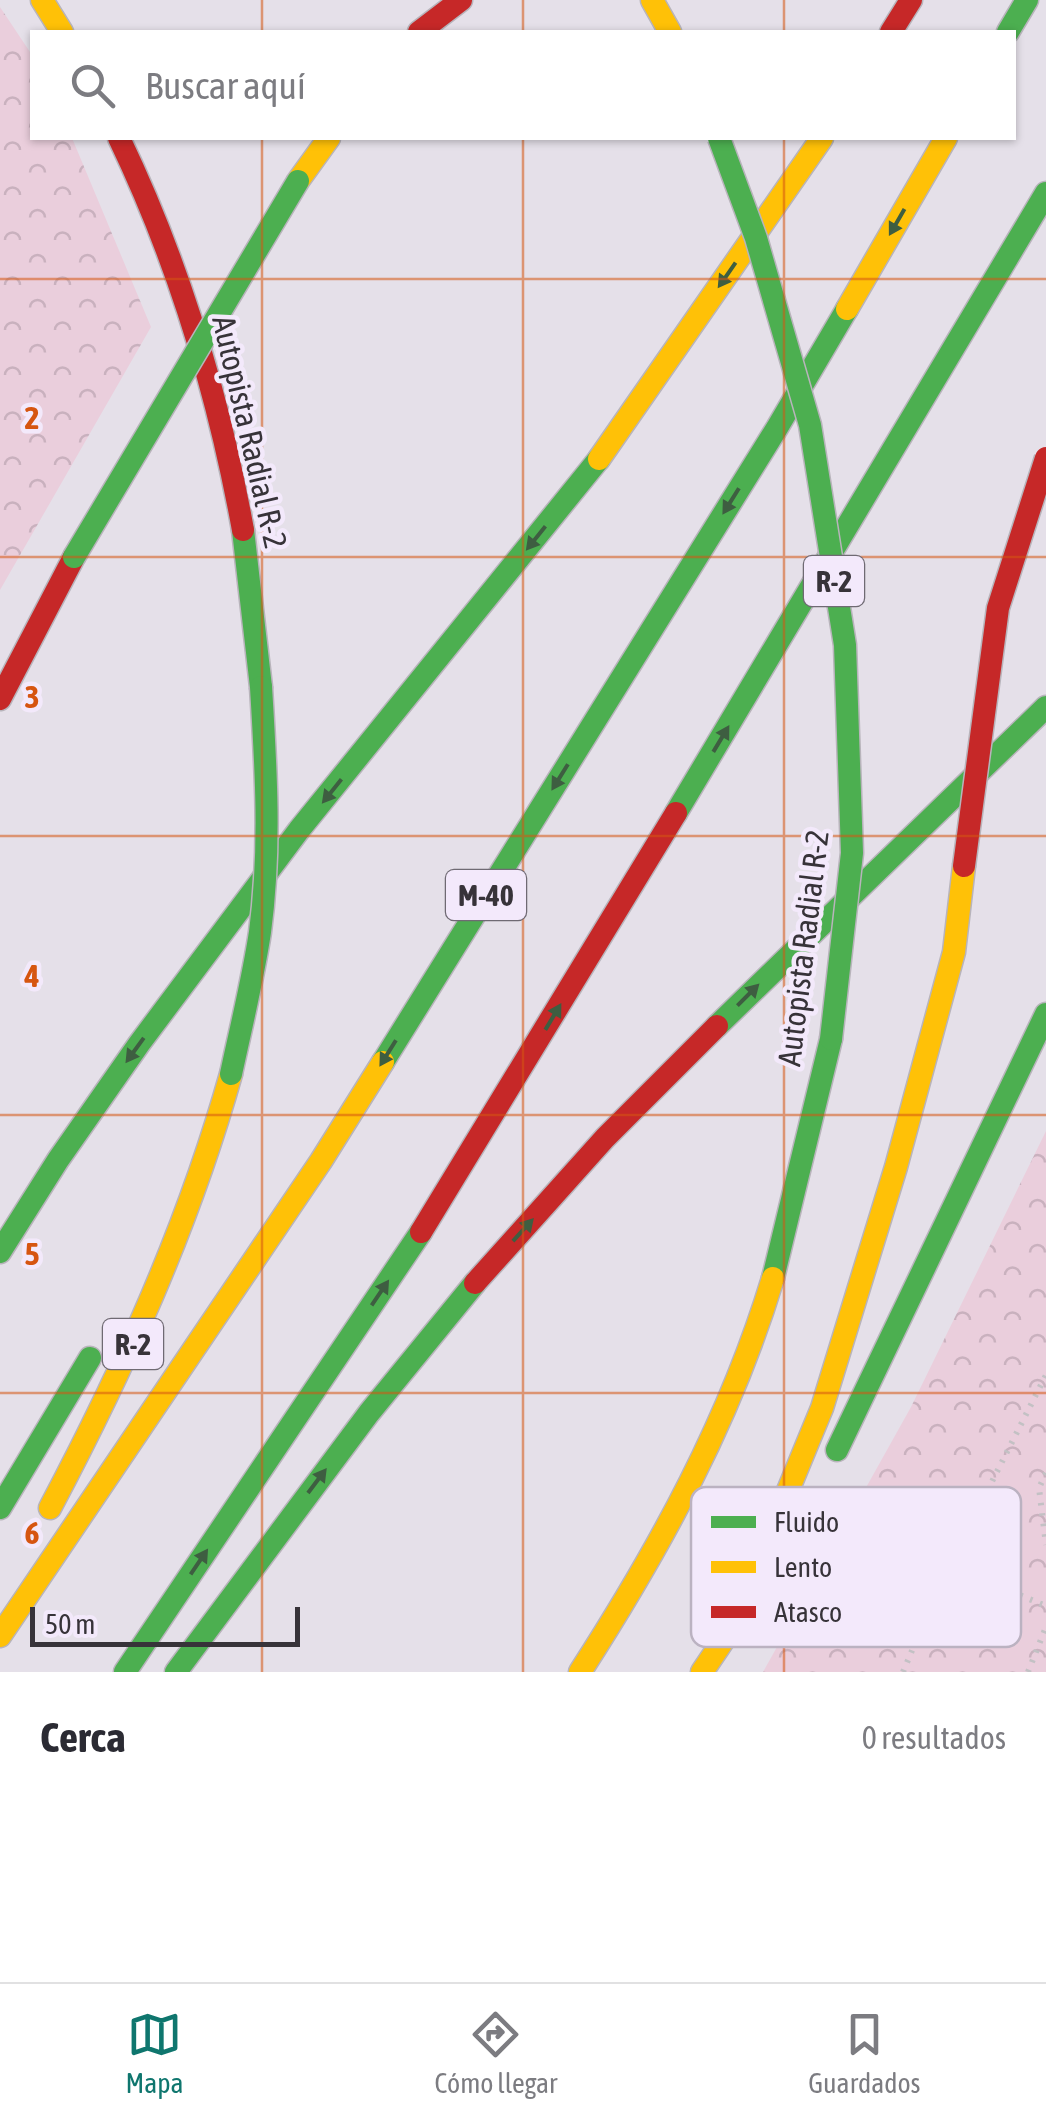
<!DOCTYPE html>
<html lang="es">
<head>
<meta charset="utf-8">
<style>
  :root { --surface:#fff; --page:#f7f7f7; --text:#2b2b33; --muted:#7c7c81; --line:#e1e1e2; --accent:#0f766e }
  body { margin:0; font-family:"Asap Condensed",sans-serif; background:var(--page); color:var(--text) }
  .scale { position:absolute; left:30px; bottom:25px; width:270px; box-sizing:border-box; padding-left:10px; border:5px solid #373339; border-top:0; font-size:28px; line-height:35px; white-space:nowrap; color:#373339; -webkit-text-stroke:8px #f3e9fb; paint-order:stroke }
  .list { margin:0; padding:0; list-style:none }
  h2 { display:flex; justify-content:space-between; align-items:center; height:130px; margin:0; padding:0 40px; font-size:42px }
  h2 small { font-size:32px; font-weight:400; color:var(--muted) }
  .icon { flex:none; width:55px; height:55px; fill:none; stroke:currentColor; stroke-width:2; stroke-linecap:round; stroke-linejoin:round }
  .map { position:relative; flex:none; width:1046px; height:1672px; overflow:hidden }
  .search { position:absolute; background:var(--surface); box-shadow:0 2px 8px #0004; left:30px; right:30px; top:30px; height:110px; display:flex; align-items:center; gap:25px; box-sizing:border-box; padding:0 35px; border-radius:0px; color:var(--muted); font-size:38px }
  .sheet { height:310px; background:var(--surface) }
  nav { display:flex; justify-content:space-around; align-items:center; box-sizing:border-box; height:140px; border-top:2px solid var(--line); background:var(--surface); font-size:28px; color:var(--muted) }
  nav a { display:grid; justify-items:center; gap:5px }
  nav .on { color:var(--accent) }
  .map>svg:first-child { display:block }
  .park { fill:url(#park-crowns) }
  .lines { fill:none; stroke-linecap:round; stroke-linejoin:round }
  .fast-casing { stroke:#b8b4bb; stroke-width:25 }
  .slow-casing { stroke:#b8b4bb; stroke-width:25 }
  .jam-casing { stroke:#b8b4bb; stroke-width:25 }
  .path { stroke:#c3c1c4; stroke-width:6; stroke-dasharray:2.5 8; stroke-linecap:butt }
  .fast { stroke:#4caf50; stroke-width:22 }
  .slow { stroke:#ffc107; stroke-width:22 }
  .jam { stroke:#c62828; stroke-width:22 }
  .fast-bridge-casing { stroke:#b8b4bb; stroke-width:25; stroke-linecap:butt }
  .jam-bridge-casing { stroke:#b8b4bb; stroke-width:25; stroke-linecap:butt }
  .fast-bridge { stroke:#4caf50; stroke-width:22 }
  .jam-bridge { stroke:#c62828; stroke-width:22 }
  .oneway { fill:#3e5e41 }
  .grid { fill:none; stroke:#d65510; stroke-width:2.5; stroke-opacity:0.55 }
  .labels { text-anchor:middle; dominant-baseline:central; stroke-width:9; stroke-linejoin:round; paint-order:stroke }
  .shield { fill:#f3e9fb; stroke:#6f6a73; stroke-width:2.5 }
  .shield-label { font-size:30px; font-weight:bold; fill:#373339 }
  .street-label { font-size:32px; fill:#373339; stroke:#f3e9fb }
  .key { fill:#f3e9fb; stroke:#bbb2c1; stroke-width:2.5 }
  .key-label { font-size:28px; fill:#373339 }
  .grid-label { font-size:32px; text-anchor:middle; font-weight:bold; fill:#d65510; stroke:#f3e9fb; stroke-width:9; stroke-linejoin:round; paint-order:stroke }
</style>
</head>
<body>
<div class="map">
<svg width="1046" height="1672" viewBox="0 0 1046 1672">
  <defs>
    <pattern id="park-crowns" width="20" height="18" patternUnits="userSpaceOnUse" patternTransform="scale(2.5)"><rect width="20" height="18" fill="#eacedc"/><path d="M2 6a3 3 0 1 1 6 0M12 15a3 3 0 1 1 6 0" fill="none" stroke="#c9b1be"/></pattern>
  </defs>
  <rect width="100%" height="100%" fill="#e5e0e9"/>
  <path class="park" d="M0 7 32 55V138H72L151 327 0 590Z
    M1046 1131V1672H763L911 1407Z"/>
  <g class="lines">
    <defs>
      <path id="fast" d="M1008 32 1027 0
        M243 530 261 687
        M676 813 1046 193
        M717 1026 1046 707
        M383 1062 777 428 847 309
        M0 1252 58 1160 139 1044 299 830 599 459
        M773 1278 831 1039
        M837 1450 1046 1014
        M0 1508 90 1358
        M125 1672 421 1232
        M176 1672 369 1413 475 1283"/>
      <path id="slow" d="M42 0 62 32
        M652 0 670 32
        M298 181 329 138
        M847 309 946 138
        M599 459 822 138
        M50 1508C124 1368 188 1227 231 1074
        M0 1636 321 1161 383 1062
        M580 1672C660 1548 730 1420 773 1278
        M702 1672 731 1629 822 1408 896 1167 954 952 964 866"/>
      <path id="jam" d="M419 32 461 0
        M891 32 911 0
        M119 138C179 263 218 393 243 530
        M0 699 74 557
        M421 1232 676 813
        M475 1283 605 1138 717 1026"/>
    </defs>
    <use href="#fast" class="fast-casing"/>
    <use href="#slow" class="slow-casing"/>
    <use href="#jam" class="jam-casing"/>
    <path class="path" d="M1046 1473 1039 1488 1046 1545
      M940 1584 1046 1375
      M903 1672 940 1584 988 1582 1046 1606
      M1028 1672 1046 1627"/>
    <use href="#fast" class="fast"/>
    <use href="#slow" class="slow"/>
    <use href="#jam" class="jam"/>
    <defs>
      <path id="fast-bridge" d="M719 138 756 238 810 425 845 645 852 853 831 1039
        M74 557 298 181
        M231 1074C241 1027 253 979 260 932 271 850 266 768 261 687"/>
      <path id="jam-bridge" d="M964 866 998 608 1046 458"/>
    </defs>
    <use href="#fast-bridge" class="fast-bridge-casing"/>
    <use href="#jam-bridge" class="jam-bridge-casing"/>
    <use href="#fast-bridge" class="fast-bridge"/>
    <use href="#jam-bridge" class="jam-bridge"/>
  </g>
  <defs><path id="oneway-solid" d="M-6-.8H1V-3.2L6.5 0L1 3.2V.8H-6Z" transform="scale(2.5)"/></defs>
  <g class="oneway">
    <use href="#oneway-solid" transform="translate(897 222) rotate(120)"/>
    <use href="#oneway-solid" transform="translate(727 275) rotate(125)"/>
    <use href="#oneway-solid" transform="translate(731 501) rotate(122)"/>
    <use href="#oneway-solid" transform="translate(536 538) rotate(129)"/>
    <use href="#oneway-solid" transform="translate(721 739) rotate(-59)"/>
    <use href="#oneway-solid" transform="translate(560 777) rotate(122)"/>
    <use href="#oneway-solid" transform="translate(332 791) rotate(129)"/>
    <use href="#oneway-solid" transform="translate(748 995) rotate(-45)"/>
    <use href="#oneway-solid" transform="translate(553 1017) rotate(-59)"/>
    <use href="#oneway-solid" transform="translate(135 1050) rotate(126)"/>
    <use href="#oneway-solid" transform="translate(388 1053) rotate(122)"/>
    <use href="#oneway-solid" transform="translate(523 1230) rotate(-48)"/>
    <use href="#oneway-solid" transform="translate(380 1293) rotate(-56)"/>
    <use href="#oneway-solid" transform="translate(317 1481) rotate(-53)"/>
    <use href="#oneway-solid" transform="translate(199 1562) rotate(-56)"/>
  </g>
  <path class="grid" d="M262 0V32M523 0V32M784 0V32M262 138V1672M523 138V1672M784 138V1672M0 279H1046M0 557H1046M0 836H1046M0 1115H1046M0 1393H1046"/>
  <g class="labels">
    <g class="shield">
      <rect x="804" y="556" width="60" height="50" rx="8"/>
      <rect x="446" y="870" width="80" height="50" rx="8"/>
      <rect x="103" y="1319" width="60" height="50" rx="8"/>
    </g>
    <g class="shield-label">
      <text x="834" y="581">R-2</text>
      <text x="486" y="895">M-40</text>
      <text x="133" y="1344">R-2</text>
    </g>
    <g class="street-label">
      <text transform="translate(250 432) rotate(77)">Autopista Radial R-2</text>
      <text transform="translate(803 948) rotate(-83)">Autopista Radial R-2</text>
    </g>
  </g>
  <rect x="691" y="1487" width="330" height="160" rx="15" class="key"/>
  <rect x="711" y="1516" width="45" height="12" fill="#4caf50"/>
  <rect x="711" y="1561" width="45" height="12" fill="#ffc107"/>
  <rect x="711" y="1606" width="45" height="12" fill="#c62828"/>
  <g class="key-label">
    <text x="774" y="1532">Fluido</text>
    <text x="774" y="1577">Lento</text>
    <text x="774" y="1622">Atasco</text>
  </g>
  <g class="grid-label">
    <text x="32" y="429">2</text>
    <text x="32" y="708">3</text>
    <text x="32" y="987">4</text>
    <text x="32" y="1265">5</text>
    <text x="32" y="1544">6</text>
  </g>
</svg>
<div class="scale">50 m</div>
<div class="search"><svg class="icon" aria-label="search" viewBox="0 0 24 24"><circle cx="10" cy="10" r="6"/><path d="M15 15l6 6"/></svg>Buscar aquí</div>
</div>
<section class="sheet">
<h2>Cerca<small>0 resultados</small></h2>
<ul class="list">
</ul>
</section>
<nav>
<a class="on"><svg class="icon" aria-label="map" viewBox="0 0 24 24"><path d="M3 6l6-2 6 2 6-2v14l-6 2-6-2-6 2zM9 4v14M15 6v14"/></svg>Mapa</a>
<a><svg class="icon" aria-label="directions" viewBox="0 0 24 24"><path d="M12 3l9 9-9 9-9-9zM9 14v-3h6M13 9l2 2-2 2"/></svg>Cómo llegar</a>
<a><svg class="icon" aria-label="saved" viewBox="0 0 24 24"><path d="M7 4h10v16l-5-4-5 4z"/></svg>Guardados</a>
</nav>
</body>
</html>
